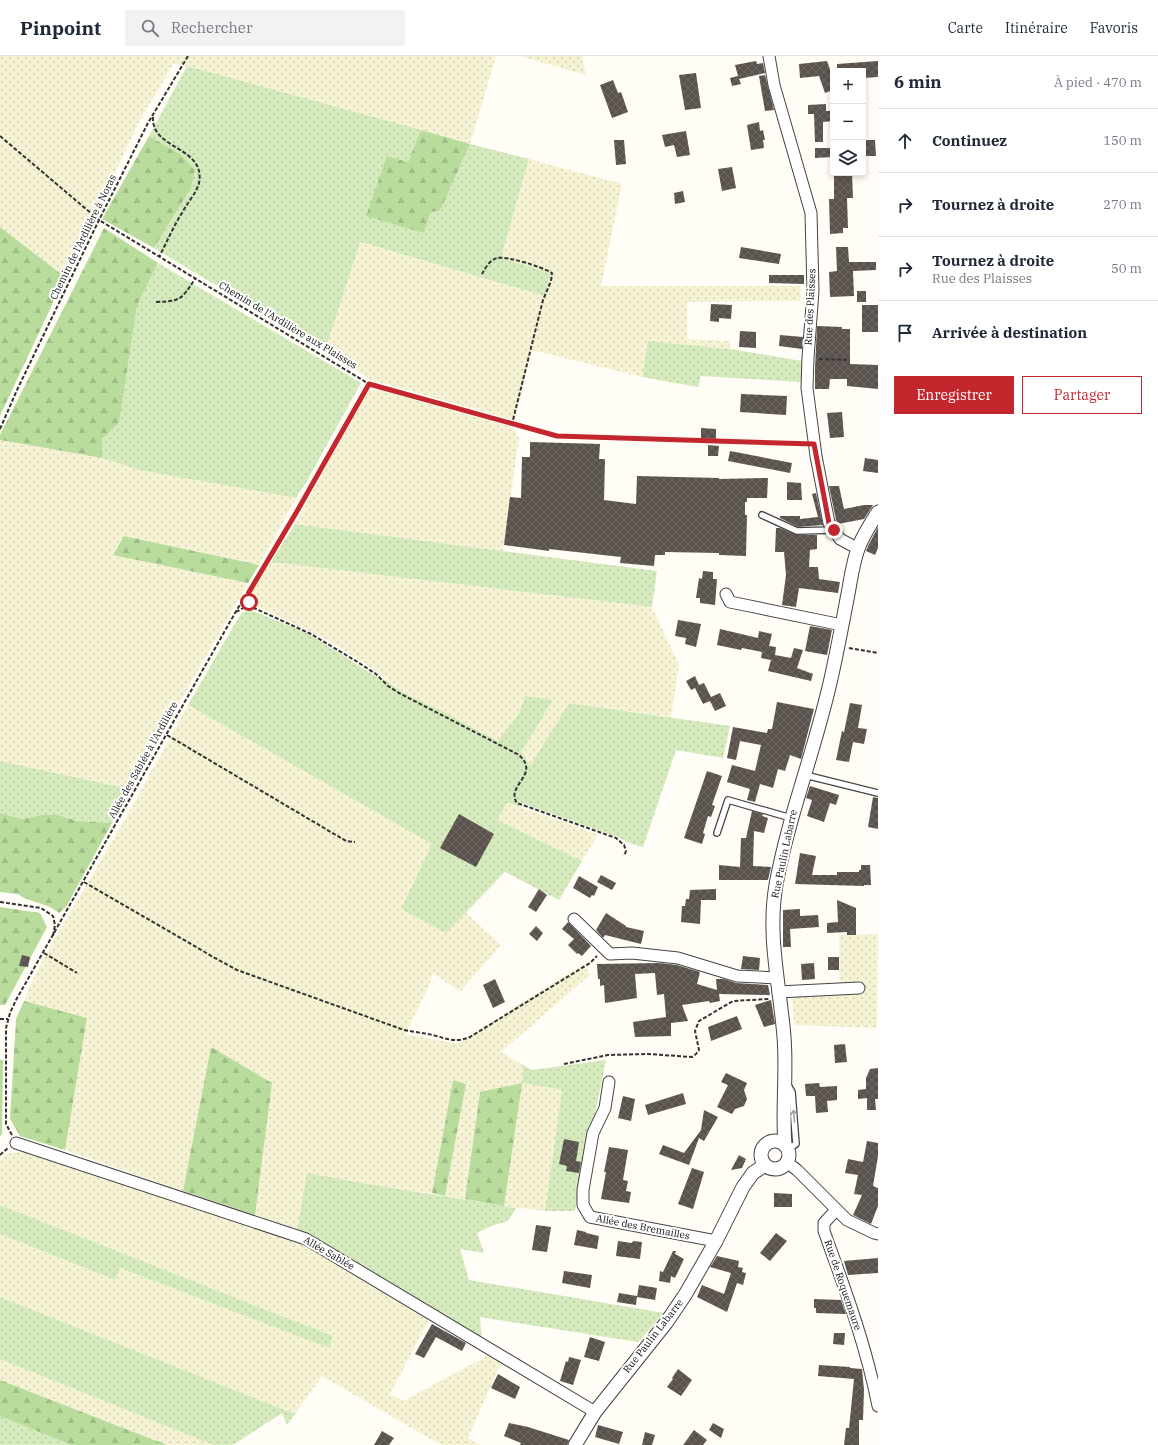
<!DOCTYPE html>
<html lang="fr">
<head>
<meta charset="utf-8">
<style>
  :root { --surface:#fff; --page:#f2f2f3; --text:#1f2937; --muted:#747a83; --line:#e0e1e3; --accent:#c4262e }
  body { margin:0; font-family:"IBM Plex Serif",serif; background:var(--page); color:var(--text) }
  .controls { position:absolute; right:12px; top:12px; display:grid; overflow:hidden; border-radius:0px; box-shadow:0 2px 6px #0003 }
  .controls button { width:36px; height:36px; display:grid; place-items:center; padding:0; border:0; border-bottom:1px solid var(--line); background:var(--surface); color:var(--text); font:20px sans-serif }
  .stop { position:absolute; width:12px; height:12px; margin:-9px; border:3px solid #c4262e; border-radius:50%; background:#fff }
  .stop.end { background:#c4262e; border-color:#fff; box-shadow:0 1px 4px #0008 }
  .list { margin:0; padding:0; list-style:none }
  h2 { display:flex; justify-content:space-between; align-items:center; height:52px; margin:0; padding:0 16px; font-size:17px }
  h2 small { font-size:13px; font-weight:400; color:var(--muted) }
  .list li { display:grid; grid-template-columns:26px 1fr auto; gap:12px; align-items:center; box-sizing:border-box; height:64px; padding:0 16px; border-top:1px solid var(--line) }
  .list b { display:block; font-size:15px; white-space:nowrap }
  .list p { margin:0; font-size:13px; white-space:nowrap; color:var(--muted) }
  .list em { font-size:13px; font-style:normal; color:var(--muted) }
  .actions { display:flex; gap:8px; padding:12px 16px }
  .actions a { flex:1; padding:9px 0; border:1px solid var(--accent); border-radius:0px; text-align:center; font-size:14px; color:var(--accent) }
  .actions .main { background:var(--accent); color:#fff }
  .icon { flex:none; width:22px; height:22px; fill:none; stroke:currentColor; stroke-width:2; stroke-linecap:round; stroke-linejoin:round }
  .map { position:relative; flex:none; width:878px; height:1389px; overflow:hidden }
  header { display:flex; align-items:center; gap:24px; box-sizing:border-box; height:56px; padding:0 20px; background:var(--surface); border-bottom:1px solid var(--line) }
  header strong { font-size:19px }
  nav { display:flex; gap:22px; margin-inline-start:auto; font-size:14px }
  .search { width:280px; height:36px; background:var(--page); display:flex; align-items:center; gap:10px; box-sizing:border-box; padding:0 14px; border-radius:0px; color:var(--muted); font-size:15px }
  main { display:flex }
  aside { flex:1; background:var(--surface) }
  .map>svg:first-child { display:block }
  .farmland { fill:url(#farmland-dots) }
  .grass { fill:url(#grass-dots) }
  .forest { fill:url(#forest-firs) }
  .building { fill:url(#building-cross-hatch) }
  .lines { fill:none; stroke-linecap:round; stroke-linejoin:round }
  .service-casing { stroke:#444; stroke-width:8 }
  .minor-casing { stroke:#444; stroke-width:13 }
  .tertiary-casing { stroke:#444; stroke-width:15 }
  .path { stroke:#333; stroke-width:2; stroke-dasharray:4 2; stroke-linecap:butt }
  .service { stroke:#fff; stroke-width:5.5 }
  .minor { stroke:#fff; stroke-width:11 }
  .tertiary { stroke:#fff; stroke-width:13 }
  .oneway { stroke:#a0a0a0 }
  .route { stroke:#c4262e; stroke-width:5 }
  .labels { text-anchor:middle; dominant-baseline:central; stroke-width:4; stroke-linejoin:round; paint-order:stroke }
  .street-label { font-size:10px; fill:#111; stroke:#fff }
</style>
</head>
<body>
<header>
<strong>Pinpoint</strong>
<div class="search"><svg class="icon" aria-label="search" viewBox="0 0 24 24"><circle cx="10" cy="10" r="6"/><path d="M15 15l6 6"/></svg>Rechercher</div>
<nav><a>Carte</a><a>Itinéraire</a><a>Favoris</a></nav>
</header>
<main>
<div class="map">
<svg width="878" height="1389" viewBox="0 0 878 1389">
  <defs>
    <pattern id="farmland-dots" width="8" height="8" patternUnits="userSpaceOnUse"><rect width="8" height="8" fill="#f6f3d4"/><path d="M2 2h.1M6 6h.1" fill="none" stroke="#d2cfb5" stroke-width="1.8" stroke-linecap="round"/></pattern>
    <pattern id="grass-dots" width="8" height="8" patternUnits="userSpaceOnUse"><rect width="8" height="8" fill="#d5ebbd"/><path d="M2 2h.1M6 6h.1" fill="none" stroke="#b6c8a1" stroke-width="1.8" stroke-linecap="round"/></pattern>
    <pattern id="forest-firs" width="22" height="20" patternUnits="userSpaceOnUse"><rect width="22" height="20" fill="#b9dc9c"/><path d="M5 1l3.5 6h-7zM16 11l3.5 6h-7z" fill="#9ebc85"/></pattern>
    <pattern id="building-cross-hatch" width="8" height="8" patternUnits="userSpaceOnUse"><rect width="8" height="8" fill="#5a524d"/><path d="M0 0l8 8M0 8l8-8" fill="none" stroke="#6d6662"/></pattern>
  </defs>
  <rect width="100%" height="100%" fill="#fffdf5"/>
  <path class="farmland" d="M0 0H496L470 88 174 7 139 66 65 221 0 171Z
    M520 0H582L586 19Z
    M529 103 622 128 601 230H800L801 245 687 246V283L730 285V293L648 285 642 321 532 294 514 364 371 324 325 295 359 186 545 240 551 217 501 202Z
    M370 334H379L512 371 519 381 503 495 295 468 365 338Z
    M0 384 102 402 139 414 296 442 259 509 124 480 113 498 248 527 130 733 0 705Z
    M271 506 652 551 679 609 671 661 569 647 530 711 526 701 521 697 553 644 525 640 519 657 499 685 444 656 404 637 370 611 333 587 257 550 252 545 251 536Z
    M188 649 433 788 446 877 465 856 501 889 460 936 433 917 429 930 405 979 416 980 458 988 556 925 584 909 590 919 501 996 523 1009 522 1027 562 1034 545 1155 504 1150 521 1027 480 1036 465 1143 445 1140 466 1028 453 1024 432 1137 395 1133 307 1117 297 1174 255 1159 272 1027 211 992 183 1135 65 1094 87 963 24 945 30 930 47 896 128 758Z
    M507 747 565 766 598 779 582 805 497 764Z
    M878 878 877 972 794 969 792 937 840 933 839 879Z
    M22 1095H32L305 1186 432 1258 390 1338 403 1345 491 1298 502 1304 468 1382 480 1389H441L322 1320 295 1358 0 1241V1178L114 1224 119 1212 329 1291 333 1280 0 1149V1106L6 1098Z
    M0 1303 213 1389H167L0 1324Z"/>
  <path class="grass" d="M187 10 421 74 408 106 387 100 424 177 431 156 440 155 470 88 529 103 501 202 551 217 545 240 360 186 325 295 154 192 191 132 180 98 149 80Z
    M158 207 361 327 307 425 296 442 139 414 102 402V383L119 366 137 250Z
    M648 285 730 293 802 305 801 326 701 320 698 331 642 321Z
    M295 468 657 515 652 551 271 506Z
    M251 554 309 578 372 618 387 625 404 637 444 656 498 685 519 657 525 640 553 644 521 697 525 701 530 710 569 647 730 670 723 702 676 694 643 791 629 787 618 781 522 747 518 744 521 751 507 747 497 764 582 805 559 844 505 816 446 877 401 853 432 788 188 649 237 564 243 556Z
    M0 705 130 733 112 767 80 765 58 759H42L22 763 0 757Z
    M606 1004 575 1155H545L562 1034 522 1027 523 1009 532 1014Z
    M307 1117C376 1130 446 1140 516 1152L508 1165 491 1170 477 1177 484 1197 460 1193 469 1224 664 1257 638 1286 480 1261 482 1285 432 1258 297 1174Z
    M0 1149 333 1280 329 1292 120 1212 115 1224 0 1178Z
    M0 1241 295 1358 287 1369 282 1357 233 1389H213L0 1303Z
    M0 1360 71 1389H0Z"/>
  <path class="forest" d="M421 74 470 88 440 155 431 156 424 177 366 160 387 100 408 106Z
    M149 80 180 98 195 114 191 132 154 192 102 163Z
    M0 171 65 221 0 360Z
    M104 172 158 207 137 250 119 367 102 383V402L0 384V379Z
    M124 480 259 509 248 527 113 499Z
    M0 757 22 763 42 759H58L78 765 112 767 66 851 59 857 50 851 24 842 18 838 0 836Z
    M0 851 40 857 47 871 5 949H0Z
    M24 945 87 962 65 1094 20 1080 10 1063 16 963Z
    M211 991 272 1027 255 1159 183 1135Z
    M0 1004H3L2 1078 0 1080Z
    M453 1024 466 1028 445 1140 432 1137Z
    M522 1027 504 1150 465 1143 480 1036Z
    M0 1324 167 1389H71L0 1360Z"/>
  <path class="building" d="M756 5 757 8 763 7 765 17 739 23 741 28 732 30 730 22 738 20 735 9Z
    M827 5 833 22V34L825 37 819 20 800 22 799 8Z
    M878 5V21L863 22V15H837V8Z
    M696 17 701 52 685 54 679 19Z
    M765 19 774 54 765 55 759 20Z
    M613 24 618 37 621 36 628 56 612 62 600 29Z
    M826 48V55H833V65L823 66V86H815L814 58H808V49Z
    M759 66 760 75 763 74 765 84H763L764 92 751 94 747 69Z
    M686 75 690 99 677 101 674 89 665 91 662 79Z
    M614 84H624L626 108 616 109Z
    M863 84H875L876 100H863Z
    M815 92H832V101L815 102Z
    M732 111 736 132 722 135 718 113Z
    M834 117H852L853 142H847L848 172H843V177L830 178 829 143H834Z
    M683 135 685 146 675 148 674 137Z
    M741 191 781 198 779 208 739 202Z
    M836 191H848L849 206H876V214L853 215 854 240 830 241 829 216 837 215Z
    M769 219H804V228L769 227Z
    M857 235H866V246H857Z
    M711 248 732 249 731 263 719 262V266L710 265Z
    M862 249H878V276H862Z
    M817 270 842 271V273H850V308L878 309V333L847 330V323H830L829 333H815V312Z
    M740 275 756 276V292L739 291Z
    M780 279 803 281 802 293 779 290Z
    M741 338 787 340 786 359 740 356Z
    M842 356 844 381 830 382 827 357Z
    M701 372 716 373V383L701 382Z
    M530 386 600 388 599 403H605L604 444 636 448 637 420 719 422V423L768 422 767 442H747V446H745V459H747L746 500 719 499V497L665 496V499H655L654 510 620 507 621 501 549 493V495L504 489 510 441 521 442 522 401H530Z
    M708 389 719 390 718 400H708Z
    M730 395 792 407 790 417 728 405Z
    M865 402 878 404V417L863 415Z
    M787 426 801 427 802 444H787Z
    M829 430H839L844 453 864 449H873L864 463 838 468 836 464Z
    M816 437 823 469 798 471 780 462V460H800V463L818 461 812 438Z
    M878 471V492L875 499 866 495 868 490Z
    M776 472H780L797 479H817V493L810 494 809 511H818L819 523 840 526 838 537 799 532 796 551 782 549 786 519 784 496H775Z
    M703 515 713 516V523H717L715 549 700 547V542H696L699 522 702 523Z
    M678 564 701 568 696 591 685 588 686 582 675 580Z
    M810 570 832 574 827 599 805 595Z
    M720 573 758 582 759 575 772 578 769 590 776 591 775 599 791 602 794 592 803 594 797 612 813 618 811 625 768 615 771 604 761 602 762 596 742 592 741 594 717 589Z
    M695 620 699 629 704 627 711 641 720 637 726 650 715 655 710 645 703 648 695 632 691 634 686 625Z
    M777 646 814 653 801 703 790 699 785 715 778 713 773 732 760 728 755 746 747 744 750 733 727 726 732 709 755 715 761 689 740 685 736 704 727 702 733 671 767 677 768 673H772Z
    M850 647 862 649 858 672 867 673 864 688 853 686 849 706 836 704 842 675 844 676Z
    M707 715 722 720 712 749 715 750 711 761 708 760 703 777 705 778 702 788 684 782Z
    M810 730 839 739 836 749 830 747 824 766 807 760 812 744 806 742Z
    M873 741 878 742V773L868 771Z
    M752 755 763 758 762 760 768 762 764 777 754 775 753 810 771 811 768 824H719V809L740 811 741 782H746Z
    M459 758 494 778 476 811 440 792Z
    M800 797 816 800 812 819H837V816H859V814H861V809H870L871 829H864V830L795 828Z
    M601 819 616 827 612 834 597 826Z
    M579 820 598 831 594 840 592 839 590 842 573 832Z
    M539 833 547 839 536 856 528 851Z
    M716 833V844H701L700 868 681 866 682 850H685L686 843H689L690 834Z
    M837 844 856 852V879H847V876L827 877V867L838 866Z
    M800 853V860L818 859 819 871 790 873 791 891H783V854Z
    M606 857 626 870V871L644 875 641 888 605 879 603 882 596 874Z
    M568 866 591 890 582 900 578 897 577 898 568 889 574 883 562 873Z
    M536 870 543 877 537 885 529 878Z
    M22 899 30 901 28 911 19 910Z
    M743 900 760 902 759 914 741 913Z
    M828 901H839V914H828Z
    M659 907 677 909 700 916 697 928 717 934 716 923H724L736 927 768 929 770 939 719 938 720 945 710 947 709 945 682 949 688 965 671 967V980L635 981 633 966 666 961 664 938 657 939 655 917 635 918 637 942 605 947 604 929 600 930V923H598L597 908Z
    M814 907 815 923 802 924 801 908Z
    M495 923 505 946 493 952 483 929Z
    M771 944 775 968 764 971 755 949Z
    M737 960 742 973 711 985 708 971Z
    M845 988 847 1006 835 1007 834 989Z
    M878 1012V1043H875L876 1054H867V1042L858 1043V1034L866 1033V1022L870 1013Z
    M726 1017 747 1027 744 1034 747 1043 744 1050 735 1053 732 1058 717 1051 728 1029 721 1026Z
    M819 1027 820 1031 837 1030V1044L827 1045 828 1056 816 1057 815 1040H806L805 1028Z
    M683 1037 686 1048 648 1059 645 1049Z
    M623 1040 635 1043 631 1065 618 1062Z
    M704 1054 718 1061 704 1085 699 1082 689 1109 659 1098 663 1089 684 1097 701 1074Z
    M564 1083 579 1086 576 1105 581 1106 579 1117 566 1115 567 1110 559 1108Z
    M867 1085 878 1087V1100L873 1130 878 1132V1150L871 1168 853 1159 862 1139 854 1138 858 1119 845 1117 848 1103 863 1106Z
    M609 1091 628 1094 623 1124 628 1125 626 1135 631 1136 629 1147 601 1143 606 1116H604Z
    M739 1099 746 1103 742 1112 731 1114Z
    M692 1112 704 1116 693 1153 678 1148Z
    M774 1137 792 1138V1151H774Z
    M536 1169 551 1171 547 1196 532 1194Z
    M577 1174 586 1176V1177L599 1180 597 1193 574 1189Z
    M776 1177 787 1185 770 1205 760 1197Z
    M618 1185 632 1187 633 1185 642 1186 640 1203 616 1200Z
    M673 1195H676L675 1198 684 1203 675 1222 671 1220 670 1227 659 1225 660 1215 663 1216Z
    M717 1200 739 1205 738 1211 743 1212 742 1216 746 1217 743 1229 737 1227 727 1256 697 1241 702 1229 724 1238 731 1217 710 1211Z
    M878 1202V1217L848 1219 844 1205Z
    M564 1215 592 1219 590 1232 562 1227Z
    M639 1229 657 1232 655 1244 637 1241Z
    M619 1237 637 1240 636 1249 617 1246Z
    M814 1243 841 1244 846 1258 816 1257V1252H814Z
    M432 1268 466 1287 462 1295 436 1281 424 1302 415 1298Z
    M834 1277H845L844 1289 833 1288Z
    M590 1281 605 1286 599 1305 584 1301Z
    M569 1301 581 1304 573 1329 560 1325 566 1305 568 1306Z
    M819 1309 850 1311V1312L862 1313 864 1334 863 1364H859V1389H844L846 1372H849L854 1323 818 1320Z
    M678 1313 692 1324 681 1340 667 1331 673 1323 672 1322Z
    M498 1318 520 1331 515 1343 491 1332Z
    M509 1367 528 1371 569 1384 567 1389H520L521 1387 504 1380Z
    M713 1367 724 1373 721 1382 709 1374Z
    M598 1369 623 1376 619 1388 595 1381Z
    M694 1374 707 1384 703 1389H683Z
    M382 1375 394 1382 389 1389H374Z
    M645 1376 655 1379 652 1389H642Z"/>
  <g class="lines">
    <defs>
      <path id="service" d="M762 459 797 475 834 474
        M805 719 878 737
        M717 777 728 744 791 762
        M788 1029 792 1036 796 1088 788 1093"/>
      <path id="minor" d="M769 0 774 29 811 157 813 235 808 302 807 332 816 400 829 467 840 483 853 490 859 491
        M726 538 730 546 842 569
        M574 863 610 898 632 897 678 902 737 920 777 922
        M778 936 859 932
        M609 1026 605 1052 593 1077 583 1134V1149L590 1161 716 1185
        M16 1087 306 1183 595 1356
        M788 1107 797 1114 847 1164 874 1177 878 1178
        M836 1154 824 1167V1175C845 1233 866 1289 878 1350"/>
      <path id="tertiary" d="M761 1099a14 14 0 1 1 28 0a14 14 0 1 1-28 0Z
        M785 1089C782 1053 787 1017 784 981 780 930 767 880 776 829 789 757 817 689 832 618 838 591 843 564 848 538 851 522 853 505 859 490 864 478 871 467 878 456
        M575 1389 595 1356 666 1267 685 1239 716 1185 743 1131 753 1117 765 1109"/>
    </defs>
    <use href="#service" class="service-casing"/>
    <use href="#minor" class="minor-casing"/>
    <use href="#tertiary" class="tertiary-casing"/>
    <path class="path" d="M153 61C151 94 206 90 199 127 196 138 187 147 182 157 173 171 167 186 159 201
      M0 80 99 164 369 328 557 380 804 388
      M482 218C485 212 490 204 497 202 508 200 542 211 552 217L551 225 543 244 512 368
      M156 246C181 245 181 244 195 223
      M819 303 850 304
      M0 373 17 334 99 164 148 67 188 0
      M249 537V546L254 552
      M236 556 243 552H254L311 578 356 605 376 618 388 630 399 637 519 699C541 719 505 729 517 747L616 782 624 789 626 795 624 800
      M849 592 878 597
      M167 679 346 785 355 786
      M84 826 215 902 237 914 404 974C414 976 424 977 433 979 447 983 456 987 470 981L590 907 597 900
      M0 846 41 852 53 860 55 869 53 880
      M44 897 77 917
      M0 963H8
      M564 1008 608 999 648 998 692 1001 696 998 699 994 695 975 699 965 733 945 769 943
      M12 1079 6 1068V972L10 957 16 944 235 557 296 457 369 328
      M0 1099 8 1092"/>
    <use href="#service" class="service"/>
    <use href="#minor" class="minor"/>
    <use href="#tertiary" class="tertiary"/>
  </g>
  <defs><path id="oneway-shaft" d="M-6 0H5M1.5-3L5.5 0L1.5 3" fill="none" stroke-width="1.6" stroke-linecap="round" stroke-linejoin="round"/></defs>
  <use class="oneway" href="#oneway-shaft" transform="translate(794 1060) rotate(-95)"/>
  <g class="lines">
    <path class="route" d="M249 546V536L252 531 296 457 369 328 557 380 814 388 829 467 834 474"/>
  </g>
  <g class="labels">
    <g class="street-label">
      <text transform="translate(83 181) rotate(-64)">Chemin de l'Ardilière à Noras</text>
      <text transform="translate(810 251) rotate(-87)">Rue des Plaisses</text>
      <text transform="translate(288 269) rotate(31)">Chemin de l'Ardilière aux Plaisses</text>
      <text transform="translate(143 704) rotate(-61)">Allée des Sablée à l'Ardilière</text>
      <text transform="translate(784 798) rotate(-78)">Rue Paulin Labarre</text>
      <text transform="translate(643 1171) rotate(11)">Allée des Bremailles</text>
      <text transform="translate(329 1197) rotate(30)">Allée Sablée</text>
      <text transform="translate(843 1229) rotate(71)">Rue de Roquemaure</text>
      <text transform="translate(653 1280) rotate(-52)">Rue Paulin Labarre</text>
    </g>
  </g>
</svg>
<div class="controls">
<button>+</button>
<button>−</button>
<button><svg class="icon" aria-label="layers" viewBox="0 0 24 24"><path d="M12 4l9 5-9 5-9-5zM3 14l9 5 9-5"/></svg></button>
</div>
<div class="stop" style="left:249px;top:546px"></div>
<div class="stop end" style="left:834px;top:474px"></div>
</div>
<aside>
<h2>6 min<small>À pied · 470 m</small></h2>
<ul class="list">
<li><svg class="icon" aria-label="ahead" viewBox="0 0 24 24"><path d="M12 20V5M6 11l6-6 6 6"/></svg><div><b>Continuez</b></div><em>150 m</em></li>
<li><svg class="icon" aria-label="right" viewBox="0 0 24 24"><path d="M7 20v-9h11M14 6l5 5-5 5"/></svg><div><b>Tournez à droite</b></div><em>270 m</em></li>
<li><svg class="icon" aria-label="right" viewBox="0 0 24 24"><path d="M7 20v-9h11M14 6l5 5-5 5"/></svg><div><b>Tournez à droite</b><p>Rue des Plaisses</p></div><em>50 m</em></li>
<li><svg class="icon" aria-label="arrive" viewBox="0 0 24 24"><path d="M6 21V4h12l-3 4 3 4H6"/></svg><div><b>Arrivée à destination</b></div></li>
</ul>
<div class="actions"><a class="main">Enregistrer</a><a>Partager</a></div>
</aside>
</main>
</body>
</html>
